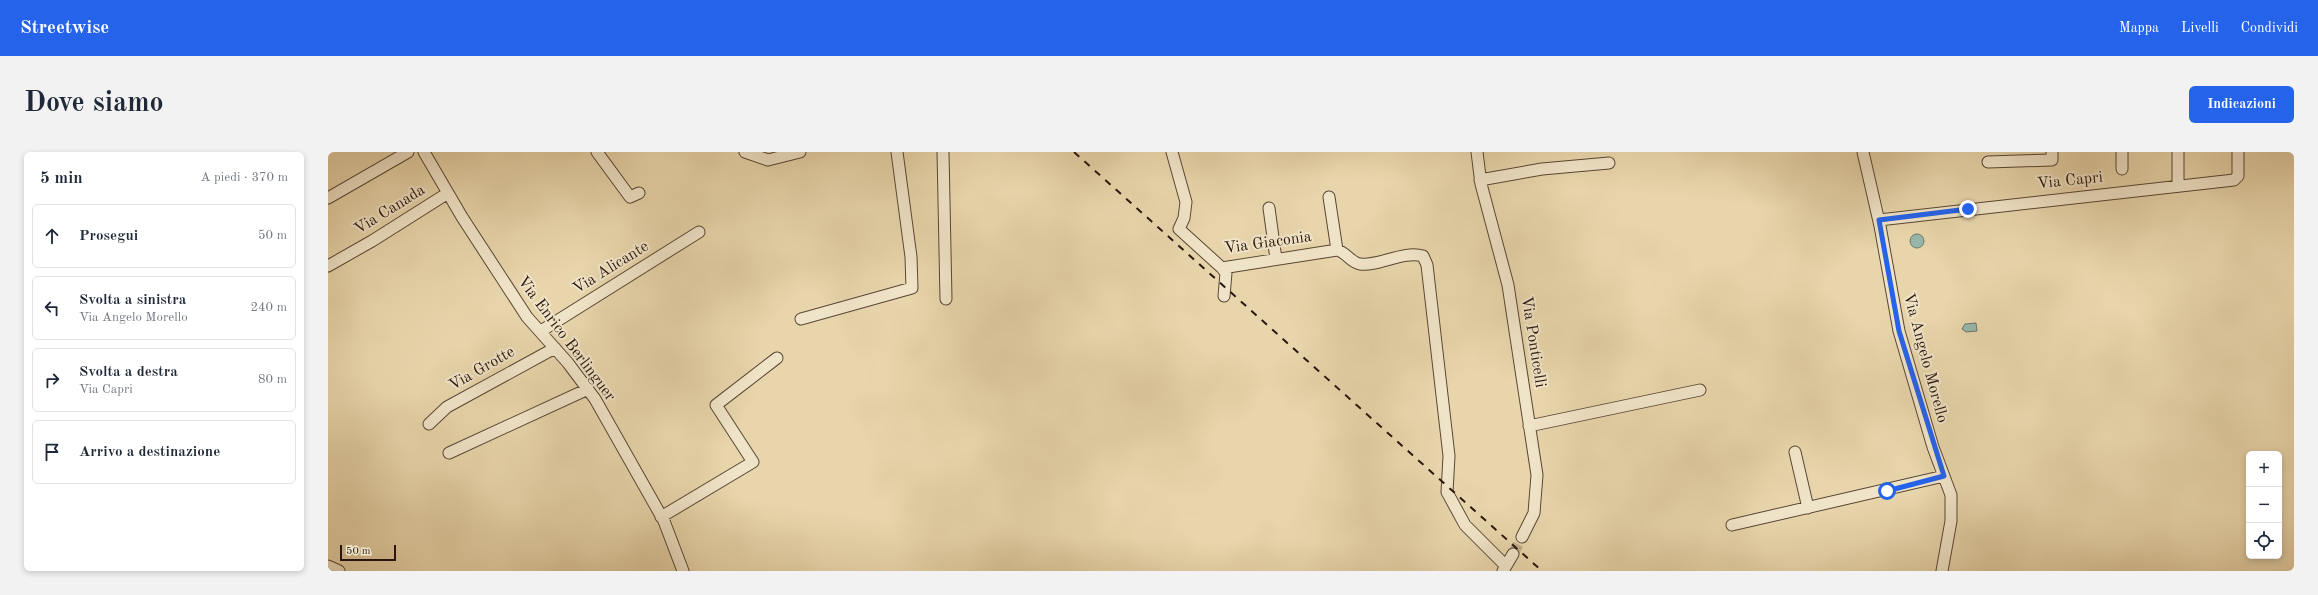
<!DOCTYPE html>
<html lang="it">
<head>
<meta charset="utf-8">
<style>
  :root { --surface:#fff; --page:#f2f2f3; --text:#1f2937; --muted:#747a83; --line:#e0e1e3; --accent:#2563eb }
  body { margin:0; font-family:"Old Standard TT",serif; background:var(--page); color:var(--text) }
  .controls { position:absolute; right:12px; bottom:12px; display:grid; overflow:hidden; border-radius:6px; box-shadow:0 2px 6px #0003 }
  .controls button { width:36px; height:36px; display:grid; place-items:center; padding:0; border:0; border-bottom:1px solid var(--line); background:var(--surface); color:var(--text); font:20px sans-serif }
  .scale { position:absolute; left:12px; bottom:10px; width:56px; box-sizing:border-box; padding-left:4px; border:2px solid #29160d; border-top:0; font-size:11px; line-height:14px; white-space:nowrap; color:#29160d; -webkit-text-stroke:3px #f0e4c8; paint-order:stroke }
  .stop { position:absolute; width:12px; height:12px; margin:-9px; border:3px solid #2563eb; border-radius:50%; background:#fff }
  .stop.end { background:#2563eb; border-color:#fff; box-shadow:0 1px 4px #0008 }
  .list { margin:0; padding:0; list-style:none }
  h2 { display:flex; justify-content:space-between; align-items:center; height:52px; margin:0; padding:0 16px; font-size:17px }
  h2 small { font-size:13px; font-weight:400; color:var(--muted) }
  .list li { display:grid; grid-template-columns:26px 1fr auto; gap:12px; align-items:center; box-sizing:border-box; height:64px; margin:0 8px 8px; padding:0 8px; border:1px solid var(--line); border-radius:6px }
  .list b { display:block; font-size:15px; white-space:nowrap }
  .list p { margin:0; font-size:13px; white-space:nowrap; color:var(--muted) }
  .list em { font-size:13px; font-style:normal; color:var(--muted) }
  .icon { flex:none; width:22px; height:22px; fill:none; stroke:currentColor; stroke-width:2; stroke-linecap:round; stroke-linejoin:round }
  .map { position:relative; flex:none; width:1966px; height:419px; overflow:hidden; border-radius:6px }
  header { display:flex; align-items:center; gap:24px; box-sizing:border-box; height:56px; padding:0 20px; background:var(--accent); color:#fff }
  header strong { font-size:19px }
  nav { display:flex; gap:22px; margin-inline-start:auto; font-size:14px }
  .intro { display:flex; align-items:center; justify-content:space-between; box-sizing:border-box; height:96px; padding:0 24px }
  h1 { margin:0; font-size:28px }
  .button { padding:10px 18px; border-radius:6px; background:var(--accent); color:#fff; font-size:14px; font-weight:700 }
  main { display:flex; gap:24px; padding:0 24px }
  aside { flex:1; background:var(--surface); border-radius:6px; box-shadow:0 2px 6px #0003 }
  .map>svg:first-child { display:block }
  .water { fill:#97b8ab; stroke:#6b776c }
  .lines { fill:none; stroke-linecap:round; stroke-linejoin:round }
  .minor-tunnel { stroke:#c2af8b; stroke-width:11; stroke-dasharray:11 5.5; stroke-linecap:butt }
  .minor-casing { stroke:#594634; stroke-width:13 }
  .minor { stroke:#f0e4c8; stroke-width:11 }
  .rail { stroke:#29160d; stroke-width:2; stroke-dasharray:7 7; stroke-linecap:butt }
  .route { stroke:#2563eb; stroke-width:5 }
  .labels { text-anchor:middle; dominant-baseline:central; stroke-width:4; stroke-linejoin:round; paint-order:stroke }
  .street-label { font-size:16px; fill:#29160d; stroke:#f0e4c8 }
</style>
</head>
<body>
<header>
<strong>Streetwise</strong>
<nav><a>Mappa</a><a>Livelli</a><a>Condividi</a></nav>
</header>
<div class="intro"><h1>Dove siamo</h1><a class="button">Indicazioni</a></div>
<main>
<aside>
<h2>5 min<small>A piedi · 370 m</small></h2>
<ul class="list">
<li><svg class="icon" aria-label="ahead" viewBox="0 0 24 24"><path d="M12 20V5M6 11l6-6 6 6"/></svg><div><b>Prosegui</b></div><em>50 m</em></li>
<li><svg class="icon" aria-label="left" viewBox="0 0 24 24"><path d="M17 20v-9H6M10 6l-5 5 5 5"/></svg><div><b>Svolta a sinistra</b><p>Via Angelo Morello</p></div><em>240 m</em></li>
<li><svg class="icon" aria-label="right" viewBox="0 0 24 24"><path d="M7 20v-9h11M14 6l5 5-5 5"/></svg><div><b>Svolta a destra</b><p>Via Capri</p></div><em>80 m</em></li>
<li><svg class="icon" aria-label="arrive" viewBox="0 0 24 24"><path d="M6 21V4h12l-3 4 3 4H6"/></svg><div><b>Arrivo a destinazione</b></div></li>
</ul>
</aside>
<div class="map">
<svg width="1966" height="419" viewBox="0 0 1966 419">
  <rect width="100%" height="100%" fill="#e8d5ab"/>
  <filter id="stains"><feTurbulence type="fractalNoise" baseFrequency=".005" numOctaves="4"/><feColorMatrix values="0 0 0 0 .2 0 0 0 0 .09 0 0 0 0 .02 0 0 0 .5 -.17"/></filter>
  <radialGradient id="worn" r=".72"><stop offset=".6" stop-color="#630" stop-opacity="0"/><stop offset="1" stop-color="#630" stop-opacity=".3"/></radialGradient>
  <path class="water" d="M1582 89a7 7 0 1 1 14 0a7 7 0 1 1-14 0Z
    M1648 171 1649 179 1638 180 1634 177 1637 172Z"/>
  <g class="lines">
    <path class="minor-tunnel" d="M1185 402 1194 385"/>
    <defs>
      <path id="minor" d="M96 0 134 65 199 165 240 211 267 247 336 369 355 419
        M269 0 302 45 311 41
        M417 0 440 8 472 0
        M615 0 618 147
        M844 0 858 50 856 66 851 77 894 116 1009 98C1018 100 1023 111 1032 112 1049 115 1076 98 1095 104L1099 113 1121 304 1119 340 1137 373 1178 414
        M1149 0 1153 32 1180 133 1209 323 1206 361 1194 385
        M1535 0 1552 74 1571 179 1605 295 1623 343V369L1614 419
        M1794 0V17
        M1850 0V34
        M1660 10 1724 8V0
        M1152 28 1214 17 1281 11
        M1001 45 1009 98
        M0 46 80 0
        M941 56 948 107
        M1551 68 1906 28 1910 24V0
        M0 114 44 89 120 41
        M894 116 898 121 896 144
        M473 167 584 136 583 105 569 0
        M213 179 371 80
        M101 272 119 255 227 196
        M1201 274 1372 238
        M1467 300 1480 356
        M121 301 260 237
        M333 365 425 310 388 253 449 206
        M1404 373 1616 324
        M0 414 11 419
        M1175 419 1185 402"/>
    </defs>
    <use href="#minor" class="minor-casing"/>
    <use href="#minor" class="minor"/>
    <path class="rail" d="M746 0 1214 419"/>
  </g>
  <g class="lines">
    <path class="route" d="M1559 339 1616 324 1571 179 1551 68 1640 57"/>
  </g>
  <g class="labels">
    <g class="street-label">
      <text transform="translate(1742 29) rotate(-6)">Via Capri</text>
      <text transform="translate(62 58) rotate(-32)">Via Canada</text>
      <text transform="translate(940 91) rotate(-8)">Via Giaconia</text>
      <text transform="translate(283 116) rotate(-32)">Via Alicante</text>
      <text transform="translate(238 187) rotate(53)">Via Enrico Berlinguer</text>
      <text transform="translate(1205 190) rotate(81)">Via Ponticelli</text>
      <text transform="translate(1597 206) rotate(75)">Via Angelo Morello</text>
      <text transform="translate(154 217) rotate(-30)">Via Grotte</text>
    </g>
  </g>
  <rect width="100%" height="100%" filter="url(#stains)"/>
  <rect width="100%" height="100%" fill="url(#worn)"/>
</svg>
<div class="controls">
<button>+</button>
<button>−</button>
<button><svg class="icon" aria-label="locate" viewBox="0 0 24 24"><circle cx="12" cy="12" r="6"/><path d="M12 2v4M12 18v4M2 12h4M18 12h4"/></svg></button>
</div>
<div class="scale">50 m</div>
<div class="stop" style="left:1559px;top:339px"></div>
<div class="stop end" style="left:1640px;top:57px"></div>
</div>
</main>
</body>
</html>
